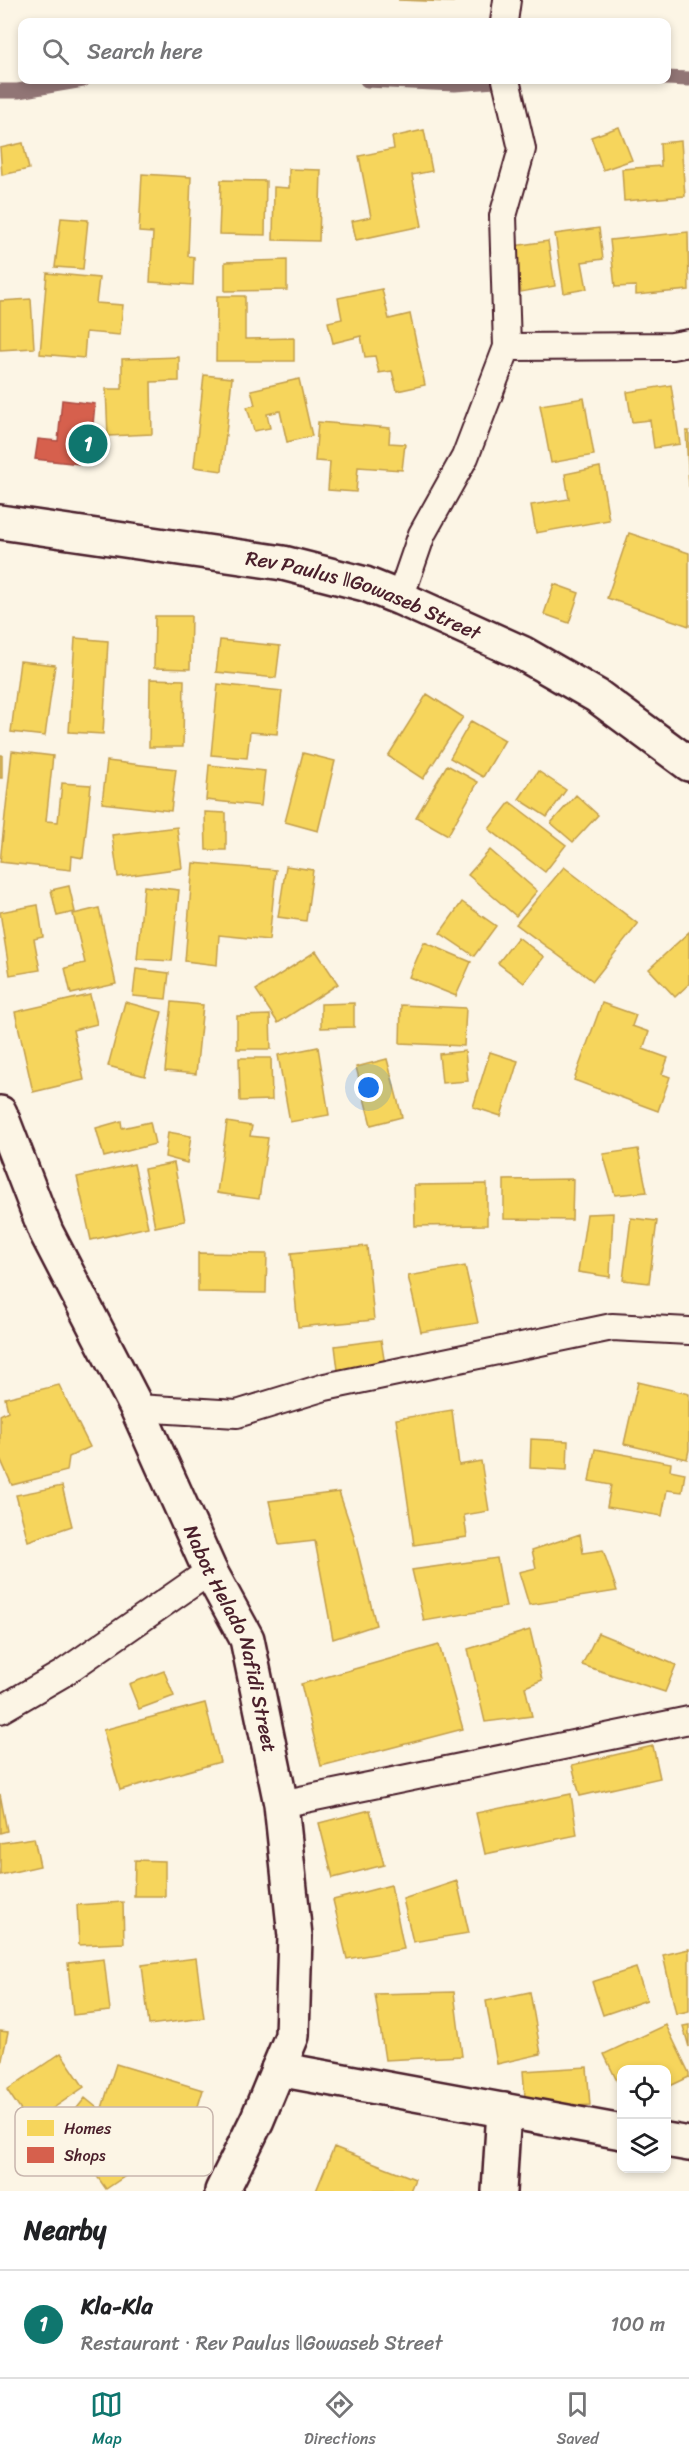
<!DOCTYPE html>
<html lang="en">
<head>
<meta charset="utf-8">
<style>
  :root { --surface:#fff; --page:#f6f6f6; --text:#202124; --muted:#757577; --line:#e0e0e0; --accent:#0f766e }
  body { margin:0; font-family:Sriracha,sans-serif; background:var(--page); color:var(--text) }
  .controls { position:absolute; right:18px; bottom:18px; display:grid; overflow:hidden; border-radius:12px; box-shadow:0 3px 9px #0003 }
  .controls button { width:54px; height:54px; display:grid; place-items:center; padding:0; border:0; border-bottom:2px solid var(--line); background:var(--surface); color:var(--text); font:30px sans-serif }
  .you { position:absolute; left:369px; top:1088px; width:21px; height:21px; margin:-15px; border:4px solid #fff; border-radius:50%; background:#1a73e8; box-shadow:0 0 0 9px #1a73e833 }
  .badge { display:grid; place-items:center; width:39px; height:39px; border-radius:50%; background:var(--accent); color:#fff; font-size:20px; font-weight:700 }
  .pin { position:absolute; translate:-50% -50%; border:3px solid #fff; box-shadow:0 2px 6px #0006 }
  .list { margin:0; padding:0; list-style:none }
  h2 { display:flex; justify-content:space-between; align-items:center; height:78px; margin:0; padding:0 24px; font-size:26px }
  h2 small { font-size:20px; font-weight:400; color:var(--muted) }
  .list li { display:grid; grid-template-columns:39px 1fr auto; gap:18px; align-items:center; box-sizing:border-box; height:108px; padding:0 24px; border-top:2px solid var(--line) }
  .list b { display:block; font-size:22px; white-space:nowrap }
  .list p { margin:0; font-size:20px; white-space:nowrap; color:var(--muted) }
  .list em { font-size:20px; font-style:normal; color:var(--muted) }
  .icon { flex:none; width:33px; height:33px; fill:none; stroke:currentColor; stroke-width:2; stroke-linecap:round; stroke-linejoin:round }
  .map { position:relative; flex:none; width:689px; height:2191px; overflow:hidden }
  .search { position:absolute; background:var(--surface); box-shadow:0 3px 9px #0003; left:18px; right:18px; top:18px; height:66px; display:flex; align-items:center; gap:15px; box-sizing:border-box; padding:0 21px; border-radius:12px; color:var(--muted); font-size:22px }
  .sheet { height:186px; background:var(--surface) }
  nav { display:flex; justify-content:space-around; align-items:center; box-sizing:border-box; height:84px; border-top:2px solid var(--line); background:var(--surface); font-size:16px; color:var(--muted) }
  nav a { display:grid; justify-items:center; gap:3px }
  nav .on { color:var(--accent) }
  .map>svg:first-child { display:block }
  .homes { fill:#f6d55c; stroke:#c29e4d; stroke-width:1.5 }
  .shops { fill:#d6604d; stroke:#ac4c43; stroke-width:1.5 }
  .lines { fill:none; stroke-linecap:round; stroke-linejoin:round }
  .stream { stroke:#917474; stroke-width:15 }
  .lane-casing { stroke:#4a1f2b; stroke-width:30 }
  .street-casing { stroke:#4a1f2b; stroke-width:38 }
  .lane { stroke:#fcf5e5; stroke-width:26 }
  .street { stroke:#fcf5e5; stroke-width:33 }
  .labels { text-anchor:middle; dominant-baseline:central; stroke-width:6; stroke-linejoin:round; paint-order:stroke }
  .street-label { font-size:20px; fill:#4a1f2b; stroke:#fcf5e5 }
  .key { fill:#fcf5e5; stroke:#c7b5ad; stroke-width:1.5 }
  .key-label { font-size:16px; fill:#4a1f2b }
</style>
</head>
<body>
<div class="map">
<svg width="689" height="2191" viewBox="0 0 689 2191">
  <rect width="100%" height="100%" fill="#fcf5e5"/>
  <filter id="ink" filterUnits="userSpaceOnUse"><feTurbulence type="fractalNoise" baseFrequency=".0167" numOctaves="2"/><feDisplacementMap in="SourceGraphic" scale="12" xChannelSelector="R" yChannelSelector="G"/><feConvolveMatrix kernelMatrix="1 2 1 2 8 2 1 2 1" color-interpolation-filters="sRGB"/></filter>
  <g filter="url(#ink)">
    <path class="homes" d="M398 0H453V2Z
      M619 127 632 160 603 170 591 137Z
      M424 130 432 171 412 175 422 226 356 240 352 221 371 217 359 156 394 149 392 137Z
      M681 141 685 196 624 201 622 169 661 166 660 143Z
      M23 143 29 169 2 175 0 148Z
      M289 169 321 170 319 241 273 240 274 187 289 188Z
      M142 174 191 177 188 256 194 257 193 285 150 282 153 233 139 232Z
      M221 180 266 181 265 235 219 234Z
      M61 218 88 220 83 269 55 267Z
      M599 228 603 259 582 262 587 289 564 293 555 234Z
      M688 232 689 290 636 295V286L615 287 610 240Z
      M548 241 555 286 521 292 514 246Z
      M287 260V290L225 291V262Z
      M47 273 99 278 96 303 123 305 120 335 86 332 84 358 40 354Z
      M382 289 389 319 410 314 425 385 397 391 392 371 379 373 375 356 365 357 361 336 333 343 328 322 342 319 338 298Z
      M217 296H245V339L294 338V361H216Z
      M31 299 34 348 0 350V301Z
      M179 357V381L151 382 152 434 108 436 106 389H122V359Z
      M204 375 232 378 222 471 194 467Z
      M299 379 312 436 287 442 280 411 267 414 270 428 254 431 247 407 255 405 251 390Z
      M671 385 680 444 654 448 650 420 632 422 627 392Z
      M584 398 594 455 551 463 540 405Z
      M318 422 390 428 389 443 405 444 402 470 358 467 356 492 328 490 330 462 315 461Z
      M686 431H689V487Z
      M600 467 609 520 536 533 531 505 569 499 565 474Z
      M629 533 689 553V626L607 598Z
      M554 584 579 593 569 623 544 614Z
      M155 616H191L190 669 154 668Z
      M75 638 108 641 103 734 69 732Z
      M220 640 280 646 276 678 216 672Z
      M20 661 55 665 45 736 11 732Z
      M150 679 184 680 183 747H149Z
      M218 684 282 691 277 734 250 732 247 758 211 755Z
      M427 694 463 717 423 779 388 756Z
      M471 721 505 740 483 777 450 758Z
      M12 751 53 756 46 821 58 822 62 783 91 785 83 858 72 856 71 870 0 862Z
      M303 753 335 761 318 831 285 822Z
      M0 755H2V778H0Z
      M107 761 176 769 171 811 102 803Z
      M209 765 265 771 261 806 206 800Z
      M447 765 478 782 448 835 416 817Z
      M538 771 566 790 547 817 519 799Z
      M576 795 598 815 573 842 551 823Z
      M510 802 566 845 545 872 489 829Z
      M205 812 226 813V850H206Z
      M177 827 182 868 118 877 112 835Z
      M490 850 537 891 516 916 468 875Z
      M193 863 276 870 269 940 219 935 217 965 185 961Z
      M286 866 313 870 306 921 278 917Z
      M564 867 638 924 593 981 516 924Z
      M69 886 75 912 57 916 51 890Z
      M144 886 179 890 172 961 137 959Z
      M462 902 496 926 474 956 440 933Z
      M38 905 43 937 34 939 40 970 10 975 0 912Z
      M99 908 116 984 71 994 65 968 85 963 73 914Z
      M689 932V984L675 997 649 969Z
      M518 937 544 957 524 983 498 963Z
      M424 942 471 962 456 996 409 977Z
      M316 951 338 984 278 1023 256 990Z
      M136 969 169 973 166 999 133 996Z
      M90 995 97 1024 73 1030 84 1080 33 1092 15 1012Z
      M125 1002 162 1012 145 1076 108 1066Z
      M172 1002 203 1005 196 1074 165 1071Z
      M354 1003V1027L321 1028V1004Z
      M602 1003 636 1015 632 1026 649 1032 643 1049 668 1058 662 1074 670 1077 658 1111 574 1080Z
      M401 1005 466 1008 464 1046 400 1043Z
      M270 1015 271 1049H237V1016Z
      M318 1047 329 1115 290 1122 278 1055Z
      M465 1051 468 1081 442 1083 439 1054Z
      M490 1052 518 1061 501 1116 473 1107Z
      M239 1058H271L272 1100 240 1101Z
      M387 1059 402 1117 371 1125 356 1067Z
      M121 1121 122 1128 150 1122 155 1144 104 1157 96 1128Z
      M227 1122 252 1126 250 1136 268 1138 259 1199 217 1193Z
      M168 1132 191 1136 187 1163 165 1157Z
      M638 1149 647 1192 615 1195 603 1154Z
      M174 1163 185 1221 155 1227 144 1169Z
      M134 1164 148 1227 91 1240 77 1177Z
      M573 1179 572 1220 504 1219V1180Z
      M487 1184V1225L415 1226 414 1185Z
      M613 1213 610 1277 578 1272 587 1214Z
      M631 1218 657 1221 649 1283 623 1280Z
      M367 1246 374 1320 298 1327 291 1253Z
      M198 1253 267 1254 266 1293 198 1292Z
      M465 1266 478 1323 421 1332 408 1276Z
      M381 1340 385 1365 338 1370 335 1346Z
      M638 1382 689 1394V1450L687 1459 624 1444Z
      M59 1385 90 1447 69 1457 67 1471 12 1485 0 1458V1415L8 1411 5 1398Z
      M452 1410 459 1465 481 1461 489 1511 464 1515 467 1537 414 1545 396 1419Z
      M531 1439 568 1441 567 1470 530 1468Z
      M595 1449 671 1463 670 1470 685 1473 682 1492 667 1490 662 1516 607 1507 611 1485 589 1481Z
      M62 1486 72 1526 28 1541 16 1495Z
      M339 1492 353 1533 376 1625 333 1639 315 1541 279 1545 269 1501Z
      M580 1534 583 1553 603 1550 617 1591 529 1605 519 1572 536 1568 532 1550Z
      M497 1558 506 1607 424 1621 412 1570Z
      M530 1630 542 1680 525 1687 532 1716 485 1722 468 1649Z
      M598 1633 676 1665 665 1692 582 1665Z
      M439 1645 463 1729 321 1766 301 1684Z
      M164 1671 174 1696 139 1709 129 1684Z
      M205 1703 220 1762 120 1790 103 1730Z
      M653 1746 660 1778 580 1796 572 1765Z
      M0 1794 7 1831 0 1833Z
      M571 1794 577 1835 485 1854 476 1813Z
      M370 1810 384 1865 333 1878 319 1823Z
      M34 1838 40 1866 0 1875V1843Z
      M135 1860 165 1861V1896H134Z
      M457 1881 469 1933 413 1942 403 1899Z
      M391 1885 404 1949 347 1959 333 1900Z
      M123 1902 124 1943 79 1945 77 1905Z
      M689 1949V2011L676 2014 663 1955Z
      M196 1958 204 2018 149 2025 142 1965Z
      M104 1959 110 2011 73 2015 68 1963Z
      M636 1968 647 2000 603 2015 592 1982Z
      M454 1992 462 2056 385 2060 375 1994Z
      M530 1992 541 2054 497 2064 486 2001Z
      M666 2025 689 2073V2077L666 2088V2070H622V2079L617 2081 604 2054Z
      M689 2025V2047L683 2026Z
      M0 2031 8 2032 0 2069Z
      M61 2053 84 2087 30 2124 7 2090Z
      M116 2064 203 2090 189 2135 102 2108Z
      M587 2067 590 2105 526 2110 523 2071Z
      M85 2098 106 2115 83 2145 61 2128Z
      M117 2125 143 2164 106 2189 79 2151Z
      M334 2147 415 2179 410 2191H316Z"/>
    <path class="shops" d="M62 400 95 404 89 465 35 459 38 439 58 441Z"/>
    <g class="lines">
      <path class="stream" d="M666 78 689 79
        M367 80 455 84 508 80
        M0 91H18L83 80"/>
      <defs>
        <path id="lane" d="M504 22 507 0
          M507 347 672 346 689 343
          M400 598 422 534 465 457 507 347 503 216 522 149 506 80
          M137 1408 237 1414 325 1387 612 1327 689 1331
          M0 1710 62 1674 210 1571
          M281 1804 689 1720"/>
        <g id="street">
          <path id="s1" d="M0 522 283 563 365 584 400 598 522 653 597 696 689 764"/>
          <path id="s2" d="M0 1113 46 1232 137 1408 210 1571 247 1639 281 1804 295 1936 292 2036 257 2120 222 2191"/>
          <path d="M278 2069 622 2132"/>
          <path d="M666 2140 689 2144"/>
          <path d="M499 2191 504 2110"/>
        </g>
      </defs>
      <use href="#lane" class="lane-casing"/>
      <use href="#street" class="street-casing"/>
      <use href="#lane" class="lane"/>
      <use href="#street" class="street"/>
    </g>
  </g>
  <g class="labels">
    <g class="street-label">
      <text stroke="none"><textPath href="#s1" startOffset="372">Rev Paulus ǁGowaseb Street</textPath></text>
      <text stroke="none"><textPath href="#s2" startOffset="576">Nabot Helado Nafidi Street</textPath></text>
    </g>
  </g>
  <rect x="15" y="2107" width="198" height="69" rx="9" class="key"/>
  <rect x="27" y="2120" width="27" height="16" fill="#f6d55c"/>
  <rect x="27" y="2147" width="27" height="16" fill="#d6604d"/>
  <g class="key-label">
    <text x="64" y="2134">Homes</text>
    <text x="64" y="2161">Shops</text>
  </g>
</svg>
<div class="controls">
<button><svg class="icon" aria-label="locate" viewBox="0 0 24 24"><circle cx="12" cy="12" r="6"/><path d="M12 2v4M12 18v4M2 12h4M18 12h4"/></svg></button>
<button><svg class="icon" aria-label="layers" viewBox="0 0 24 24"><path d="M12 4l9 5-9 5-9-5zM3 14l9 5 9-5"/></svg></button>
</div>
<div class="you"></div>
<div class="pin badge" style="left:88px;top:444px">1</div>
<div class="search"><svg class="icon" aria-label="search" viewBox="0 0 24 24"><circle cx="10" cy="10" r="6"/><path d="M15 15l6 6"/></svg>Search here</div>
</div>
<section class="sheet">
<h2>Nearby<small></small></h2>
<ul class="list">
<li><span class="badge">1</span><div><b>Kla-Kla</b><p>Restaurant · Rev Paulus ǁGowaseb Street</p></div><em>100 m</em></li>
</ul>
</section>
<nav>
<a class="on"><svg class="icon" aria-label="map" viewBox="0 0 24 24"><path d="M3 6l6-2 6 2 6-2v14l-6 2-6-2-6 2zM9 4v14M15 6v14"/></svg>Map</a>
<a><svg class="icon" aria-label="directions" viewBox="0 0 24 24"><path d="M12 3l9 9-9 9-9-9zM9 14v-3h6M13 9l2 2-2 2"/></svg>Directions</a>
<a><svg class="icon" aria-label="saved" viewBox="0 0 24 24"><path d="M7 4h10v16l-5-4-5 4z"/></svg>Saved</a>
</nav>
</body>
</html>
